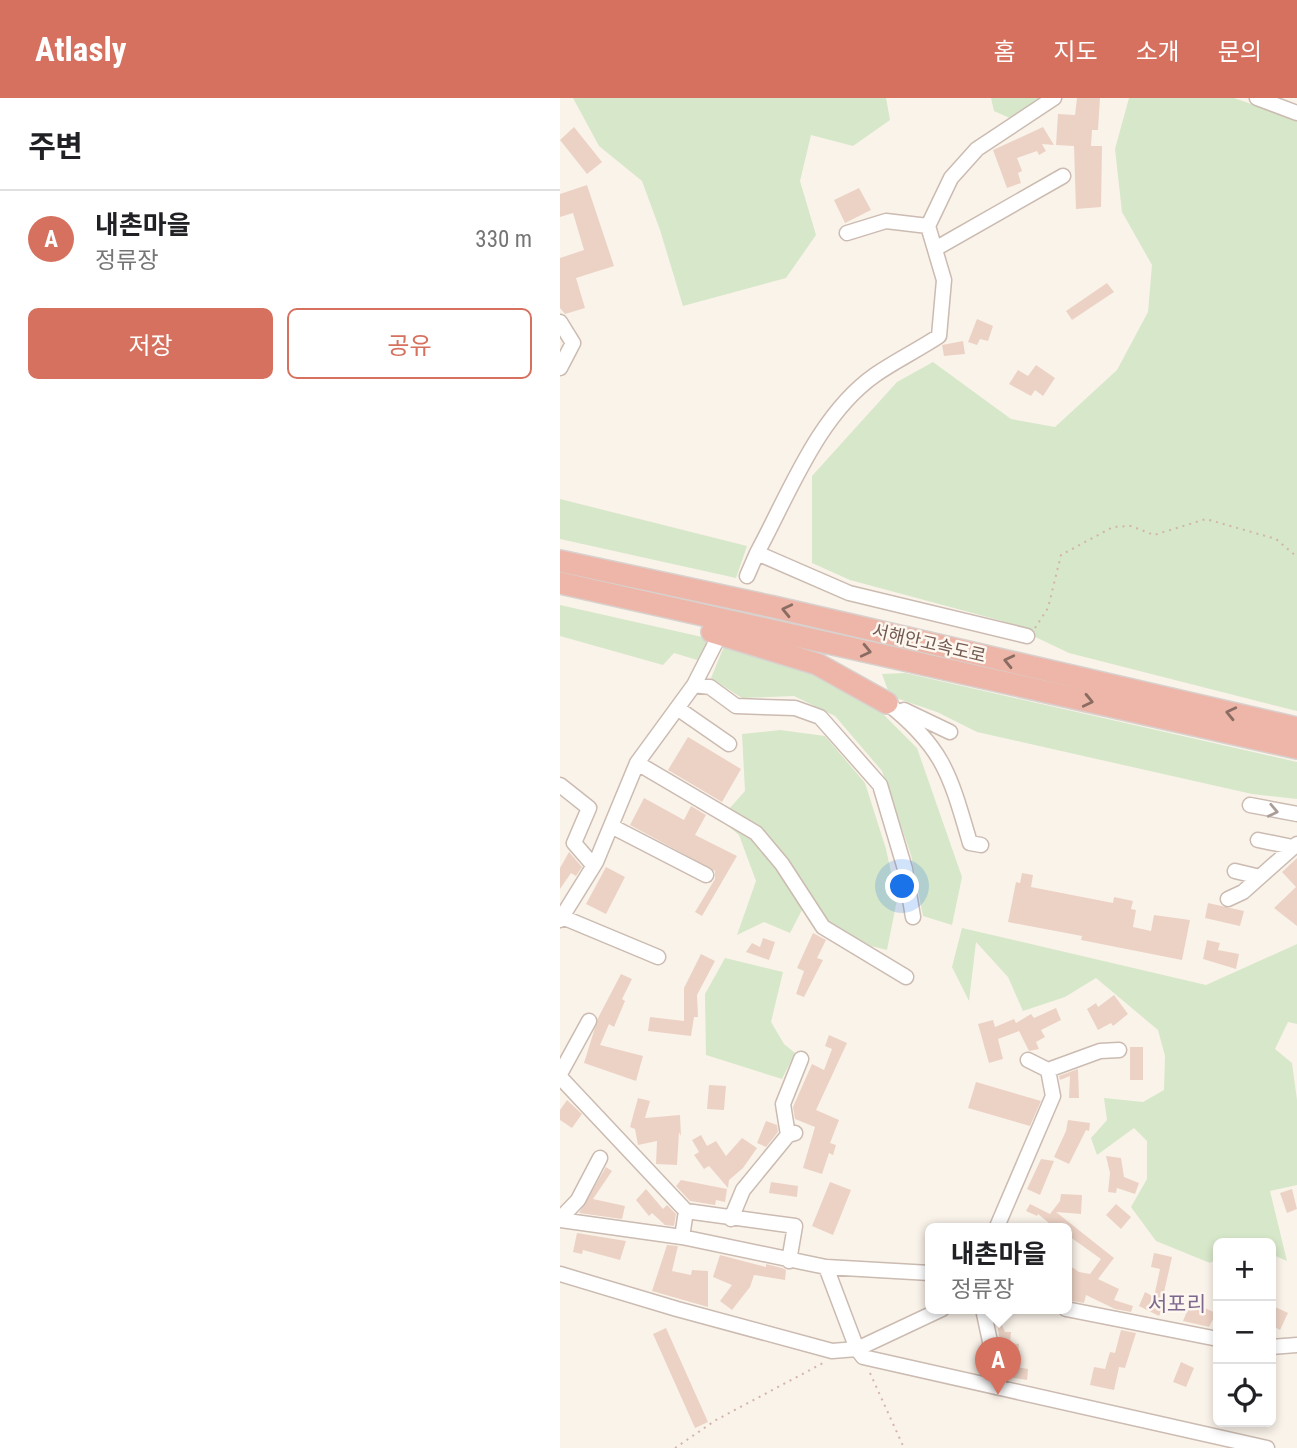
<!DOCTYPE html>
<html lang="ko">
<head>
<meta charset="utf-8">
<style>
  :root { --surface:#fff; --page:#f6f6f6; --text:#202124; --muted:#757577; --line:#e0e0e0; --accent:#d5715e }
  body { margin:0; font-family:"Roboto Condensed","Noto Sans KR",sans-serif; background:var(--page); color:var(--text) }
  .controls { position:absolute; right:21px; bottom:21px; display:grid; overflow:hidden; border-radius:10px; box-shadow:0 4px 10px #0003 }
  .controls button { width:63px; height:63px; display:grid; place-items:center; padding:0; border:0; border-bottom:2px solid var(--line); background:var(--surface); color:var(--text); font:35px sans-serif }
  .you { position:absolute; left:343px; top:789px; width:24px; height:24px; margin:-18px; border:5px solid #fff; border-radius:50%; background:#1a73e8; box-shadow:0 0 0 10px #1a73e833 }
  .badge { display:grid; place-items:center; width:46px; height:46px; border-radius:50%; background:var(--accent); color:#fff; font-size:23px; font-weight:700 }
  .pin { position:absolute; translate:-50% -58px; filter:drop-shadow(0 2px 4px #0008) }
  .pin::after { content:''; position:absolute; top:37px; width:24px; height:21px; background:inherit; clip-path:polygon(0 0,100% 0,50% 100%) }
  .popup { position:absolute; left:365px; top:1125px; width:147px; height:91px; box-sizing:border-box; display:grid; place-content:center; border-radius:10px; background:var(--surface); filter:drop-shadow(0 2px 5px #0005); font-size:23px; white-space:nowrap; color:var(--muted) }
  .popup b { font-size:26px; color:var(--text) }
  .popup::after { content:''; position:absolute; left:50%; top:100%; margin-left:-14px; border:14px solid transparent; border-top-color:var(--surface) }
  .list { margin:0; padding:0; list-style:none }
  h2 { display:flex; justify-content:space-between; align-items:center; height:91px; margin:0; padding:0 28px; font-size:30px }
  h2 small { font-size:23px; font-weight:400; color:var(--muted) }
  .list li { display:grid; grid-template-columns:46px 1fr auto; gap:21px; align-items:center; box-sizing:border-box; height:98px; padding:0 28px; border-top:2px solid var(--line) }
  .list b { display:block; font-size:26px; white-space:nowrap }
  .list p { margin:0; font-size:23px; white-space:nowrap; color:var(--muted) }
  .list em { font-size:23px; font-style:normal; color:var(--muted) }
  .actions { display:flex; gap:14px; padding:21px 28px }
  .actions a { flex:1; padding:16px 0; border:2px solid var(--accent); border-radius:10px; text-align:center; font-size:24px; color:var(--accent) }
  .actions .main { background:var(--accent); color:#fff }
  .icon { flex:none; width:38px; height:38px; fill:none; stroke:currentColor; stroke-width:2; stroke-linecap:round; stroke-linejoin:round }
  .map { position:relative; flex:none; width:737px; height:1350px; overflow:hidden }
  header { display:flex; align-items:center; gap:42px; box-sizing:border-box; height:98px; padding:0 35px; background:var(--accent); color:#fff }
  header strong { font-size:33px }
  nav { display:flex; gap:38px; margin-inline-start:auto; font-size:24px }
  main { display:flex }
  aside { flex:1; background:var(--surface) }
  .map>svg:first-child { display:block }
  .green { fill:#d7e7c9 }
  .building { fill:#ecd2c5 }
  .lines { fill:none; stroke-linecap:round; stroke-linejoin:round }
  .minor-casing { stroke:#cbbbb1; stroke-width:17 }
  .highway-casing { stroke:#d8d1ce; stroke-width:24 }
  .path { stroke:#d2b5a8; stroke-width:2; stroke-dasharray:2 5; stroke-linecap:butt }
  .minor { stroke:#fff; stroke-width:14 }
  .highway { stroke:#edb6a8; stroke-width:21 }
  .oneway { stroke:#8b6c62 }
  .oneway2 { stroke:#aa9c96 }
  .labels { text-anchor:middle; dominant-baseline:central; stroke-width:5; stroke-linejoin:round; paint-order:stroke }
  .street-label { font-size:18px; fill:#725a50; stroke:#fdf7f0 }
  .quarter-label { font-size:21px; fill:#7e688d; stroke:#fdf7f0 }
</style>
</head>
<body>
<header>
<strong>Atlasly</strong>
<nav><a>홈</a><a>지도</a><a>소개</a><a>문의</a></nav>
</header>
<main>
<aside>
<h2>주변<small></small></h2>
<ul class="list">
<li><span class="badge">A</span><div><b>내촌마을</b><p>정류장</p></div><em>330 m</em></li>
</ul>
<div class="actions"><a class="main">저장</a><a>공유</a></div>
</aside>
<div class="map">
<svg width="737" height="1350" viewBox="0 0 737 1350">
  <rect width="100%" height="100%" fill="#faf3ea"/>
  <path class="green" d="M13 0H326L330 22 293 48 251 37 240 83 256 137 226 180 123 208 100 132 82 83 39 48Z
    M431 0H481L452 21 434 13Z
    M569 0H674L737 22V613L509 555 442 523 290 482 252 465V378L337 284 373 264 451 321 495 329 557 272 588 214 592 167 562 114 555 51Z
    M0 401 187 448 176 480 0 441Z
    M0 507 151 541 137 562 114 555 103 567 0 538Z
    M165 546 253 572 321 614 357 650 402 779 392 827 363 818 351 757 322 673 275 618 234 598 182 600 151 580Z
    M345 575 737 664V701L692 696 417 634 377 614 330 598 322 576Z
    M220 632 265 638 305 685 326 751 337 802 327 852 311 848 243 810 230 835 204 824 177 837 196 783 179 737 160 721 185 693 182 636Z
    M402 830 646 887 737 846V926L728 924 715 951 732 965 737 1002V1087L710 1093 727 1163 711 1156V1145H658V1160L650 1165 596 1143 571 1109 587 1081V1043L574 1030 537 1057 531 1040 547 1022 544 1000 583 1004 604 992 605 958 598 932 536 880 505 899 463 913 448 879 416 844 409 903 392 869Z
    M165 860 223 874 211 924 224 946 235 955 222 981 146 957 145 896Z"/>
  <path class="building" d="M517 0H540L538 32H532L531 48H542L541 109 516 111 514 48 496 47 498 16 515 17Z
    M14 29 42 64 27 76 0 42Z
    M483 29 494 47 482 46 486 53 479 57 477 53 457 60 462 73 458 75 461 85 447 90 433 52Z
    M27 87 54 168 16 180 25 210 5 216 0 210V160L24 152 13 115 0 119V96Z
    M299 90 311 112 285 125 274 102Z
    M547 185 554 194 512 222 506 213Z
    M417 221 433 228 428 243 420 241 417 247 408 244Z
    M403 243 405 256 384 258 382 247Z
    M476 267 495 280 483 298 475 292 471 298 449 286 458 272 468 278Z
    M128 639 181 671 162 704 108 672Z
    M84 700 124 722 131 708 146 717 135 737 177 758 142 818 135 814 155 781V773L70 727Z
    M9 754 22 769 16 778 11 775 0 791V770Z
    M737 760V828L714 810 736 789 722 774Z
    M46 769 65 779 46 816 26 806Z
    M462 775 473 777 471 789 553 805 554 799 573 803 571 811 576 812 573 829 591 833 594 817 630 822 622 862 521 842 522 838 448 824 456 784 460 785Z
    M648 805 684 813 680 828 645 820Z
    M253 835 266 842 257 860 263 862 244 899 236 896 244 873 237 870Z
    M203 840 215 844 209 862 186 854 192 845 200 849Z
    M647 842 660 845 658 852 679 856 676 871 643 861Z
    M141 856 155 863 137 897 138 919H134L131 938 88 933 90 919 124 923V890Z
    M61 876 72 881 62 901 65 903 54 929 49 926 40 947 83 958 76 983 24 965 38 920Z
    M554 897 568 916 553 928 551 925 538 932 527 911 536 905 538 909Z
    M496 910 501 922 481 932 485 939 476 944 479 951 469 953 459 933 438 941 443 961 429 965 418 926 433 922 435 929 454 921 456 925 471 916 474 920Z
    M269 937 287 945 256 1012 279 1022 270 1045 276 1047 273 1057 269 1055 262 1076 243 1070 255 1029 235 1021 233 1009 252 966 264 972 272 951 265 948Z
    M570 949H583V982H570Z
    M518 971 519 1000H509L510 978 500 982 499 978Z
    M416 984 481 1003 470 1028 408 1010Z
    M149 987 166 988 164 1012 147 1011Z
    M78 1000 90 1003 85 1020 120 1017 121 1038 119 1034 117 1067 96 1066 97 1043 78 1047 75 1031 70 1029Z
    M7 1002 22 1016 12 1030 0 1022V1012Z
    M508 1022 530 1025 529 1033 526 1032 509 1066 494 1059 506 1033Z
    M206 1023 217 1027 218 1034 206 1049 197 1045Z
    M141 1037 147 1048 156 1043 166 1058 182 1040 197 1050 183 1070 169 1082 168 1090 149 1068 144 1071 134 1057 139 1054 132 1042Z
    M546 1058 561 1060 564 1079 579 1085 575 1096 557 1090 556 1095 548 1094 550 1075Z
    M481 1061 494 1063 480 1097 467 1091Z
    M46 1069 52 1073 33 1101 65 1108 62 1121 19 1115Z
    M121 1082 167 1091 165 1104 156 1102 155 1107 130 1103 116 1088Z
    M211 1084 238 1088 237 1099 209 1095Z
    M270 1084 291 1092 273 1137 252 1128Z
    M86 1091 103 1111 107 1107 116 1116 114 1128 105 1127 92 1115 89 1118 76 1102Z
    M732 1091 737 1111 727 1115 720 1095Z
    M501 1096 522 1097 521 1116 496 1114 554 1160 538 1181 559 1191 554 1202 573 1208 571 1214 555 1211 526 1197 524 1205 506 1202V1165L519 1174 530 1176 541 1161 506 1136V1131H496L478 1116 477 1118 466 1113 470 1106 490 1116 500 1103Z
    M556 1106 571 1119 561 1131 546 1117Z
    M17 1135 66 1143 60 1162 23 1152 22 1156 13 1154Z
    M107 1147 118 1148 112 1173 131 1177 132 1172 148 1173V1209L92 1193Z
    M594 1155 612 1159 602 1203 605 1205 599 1218 579 1208 585 1194 594 1199 600 1171 591 1169Z
    M160 1157 206 1169V1166L222 1170 226 1172 225 1182 194 1177 190 1189 172 1212 160 1203 172 1187 153 1179Z
    M631 1204 656 1215 649 1229 623 1223Z
    M711 1207 728 1215 720 1232 711 1227Z
    M435 1211 445 1234H451L450 1245 459 1246 457 1269 468 1271 467 1282 448 1279 443 1259 445 1244H440Z
    M106 1230 148 1324 135 1330 93 1236Z
    M561 1232 576 1235 565 1270 559 1269 554 1292 530 1287 534 1269 545 1271 550 1254 555 1255Z
    M621 1264 634 1270 626 1289 613 1284Z"/>
  <g class="lines">
    <defs>
      <path id="minor" d="M697 0 737 15
        M287 135 326 123 368 128
        M375 151 503 78
        M0 224 13 245 0 270
        M197 455C229 396 258 317 315 277 335 263 358 252 379 238L384 182 368 128 391 80 417 51 494 0
        M187 478 197 455 289 495 467 538
        M134 587 157 542
        M327 605C384 650 390 677 410 745L421 747
        M117 610 169 646
        M344 612 390 634
        M77 665 196 735 222 766 263 829 346 879
        M0 687 29 710 14 745 33 767
        M690 707 737 716
        M51 728 146 777
        M698 742 733 749
        M675 773 700 779
        M668 801 683 794 737 746
        M2 819 98 859
        M0 822 36 764 77 665 134 587 150 589 176 608 235 610 260 619 320 687 345 771 353 819
        M488 972 540 953 559 952
        M0 976 29 923
        M0 979 126 1113 122 1139
        M228 1037 223 1006 241 961
        M126 1113 235 1128 229 1163
        M0 1121 18 1102 40 1060
        M171 1121 183 1092 228 1037 235 1035
        M0 1122 122 1139 266 1169 370 1175
        M436 1131 493 998 488 972 468 962
        M266 1169 297 1251 382 1211
        M0 1176 117 1211 272 1253 297 1251 303 1259 707 1350
        M423 1211 440 1290
        M506 1211 658 1241
        M711 1249 737 1247"/>
      <path id="highway" d="M0 463 214 509 737 630
        M0 485 737 650
        M152 534 257 566 327 605"/>
    </defs>
    <use href="#minor" class="minor-casing"/>
    <use href="#highway" class="highway-casing"/>
    <path class="path" d="M475 530 488 510 501 457 553 429 571 428 594 437 646 421 716 441 737 459
      M310 1275 344 1350
      M115 1350 156 1322 265 1264"/>
    <use href="#minor" class="minor"/>
    <use href="#highway" class="highway"/>
  </g>
  <defs><path id="oneway-chevron" d="M-2-3.5L2.5 0L-2 3.5" fill="none" stroke-width="1.6" stroke-linecap="round" stroke-linejoin="round" transform="scale(1.75)"/></defs>
  <g class="oneway">
    <use href="#oneway-chevron" transform="translate(227 512) rotate(-167)"/>
    <use href="#oneway-chevron" transform="translate(306 553) rotate(13)"/>
    <use href="#oneway-chevron" transform="translate(449 563) rotate(-167)"/>
    <use href="#oneway-chevron" transform="translate(528 603) rotate(13)"/>
    <use href="#oneway-chevron" transform="translate(671 615) rotate(-167)"/>
  </g>
  <use class="oneway2" href="#oneway-chevron" transform="translate(713 713) rotate(12)"/>
  <g class="labels">
    <g class="street-label">
      <text transform="translate(369 545) rotate(13)">서해안고속도로</text>
    </g>
    <g class="quarter-label">
      <text x="617" y="1206">서포리</text>
    </g>
  </g>
</svg>
<div class="controls">
<button>+</button>
<button>−</button>
<button><svg class="icon" aria-label="locate" viewBox="0 0 24 24"><circle cx="12" cy="12" r="6"/><path d="M12 2v4M12 18v4M2 12h4M18 12h4"/></svg></button>
</div>
<div class="you"></div>
<div class="pin badge" style="left:438px;top:1297px">A</div>
<div class="popup"><b>내촌마을</b>정류장</div>
</div>
</main>
</body>
</html>
